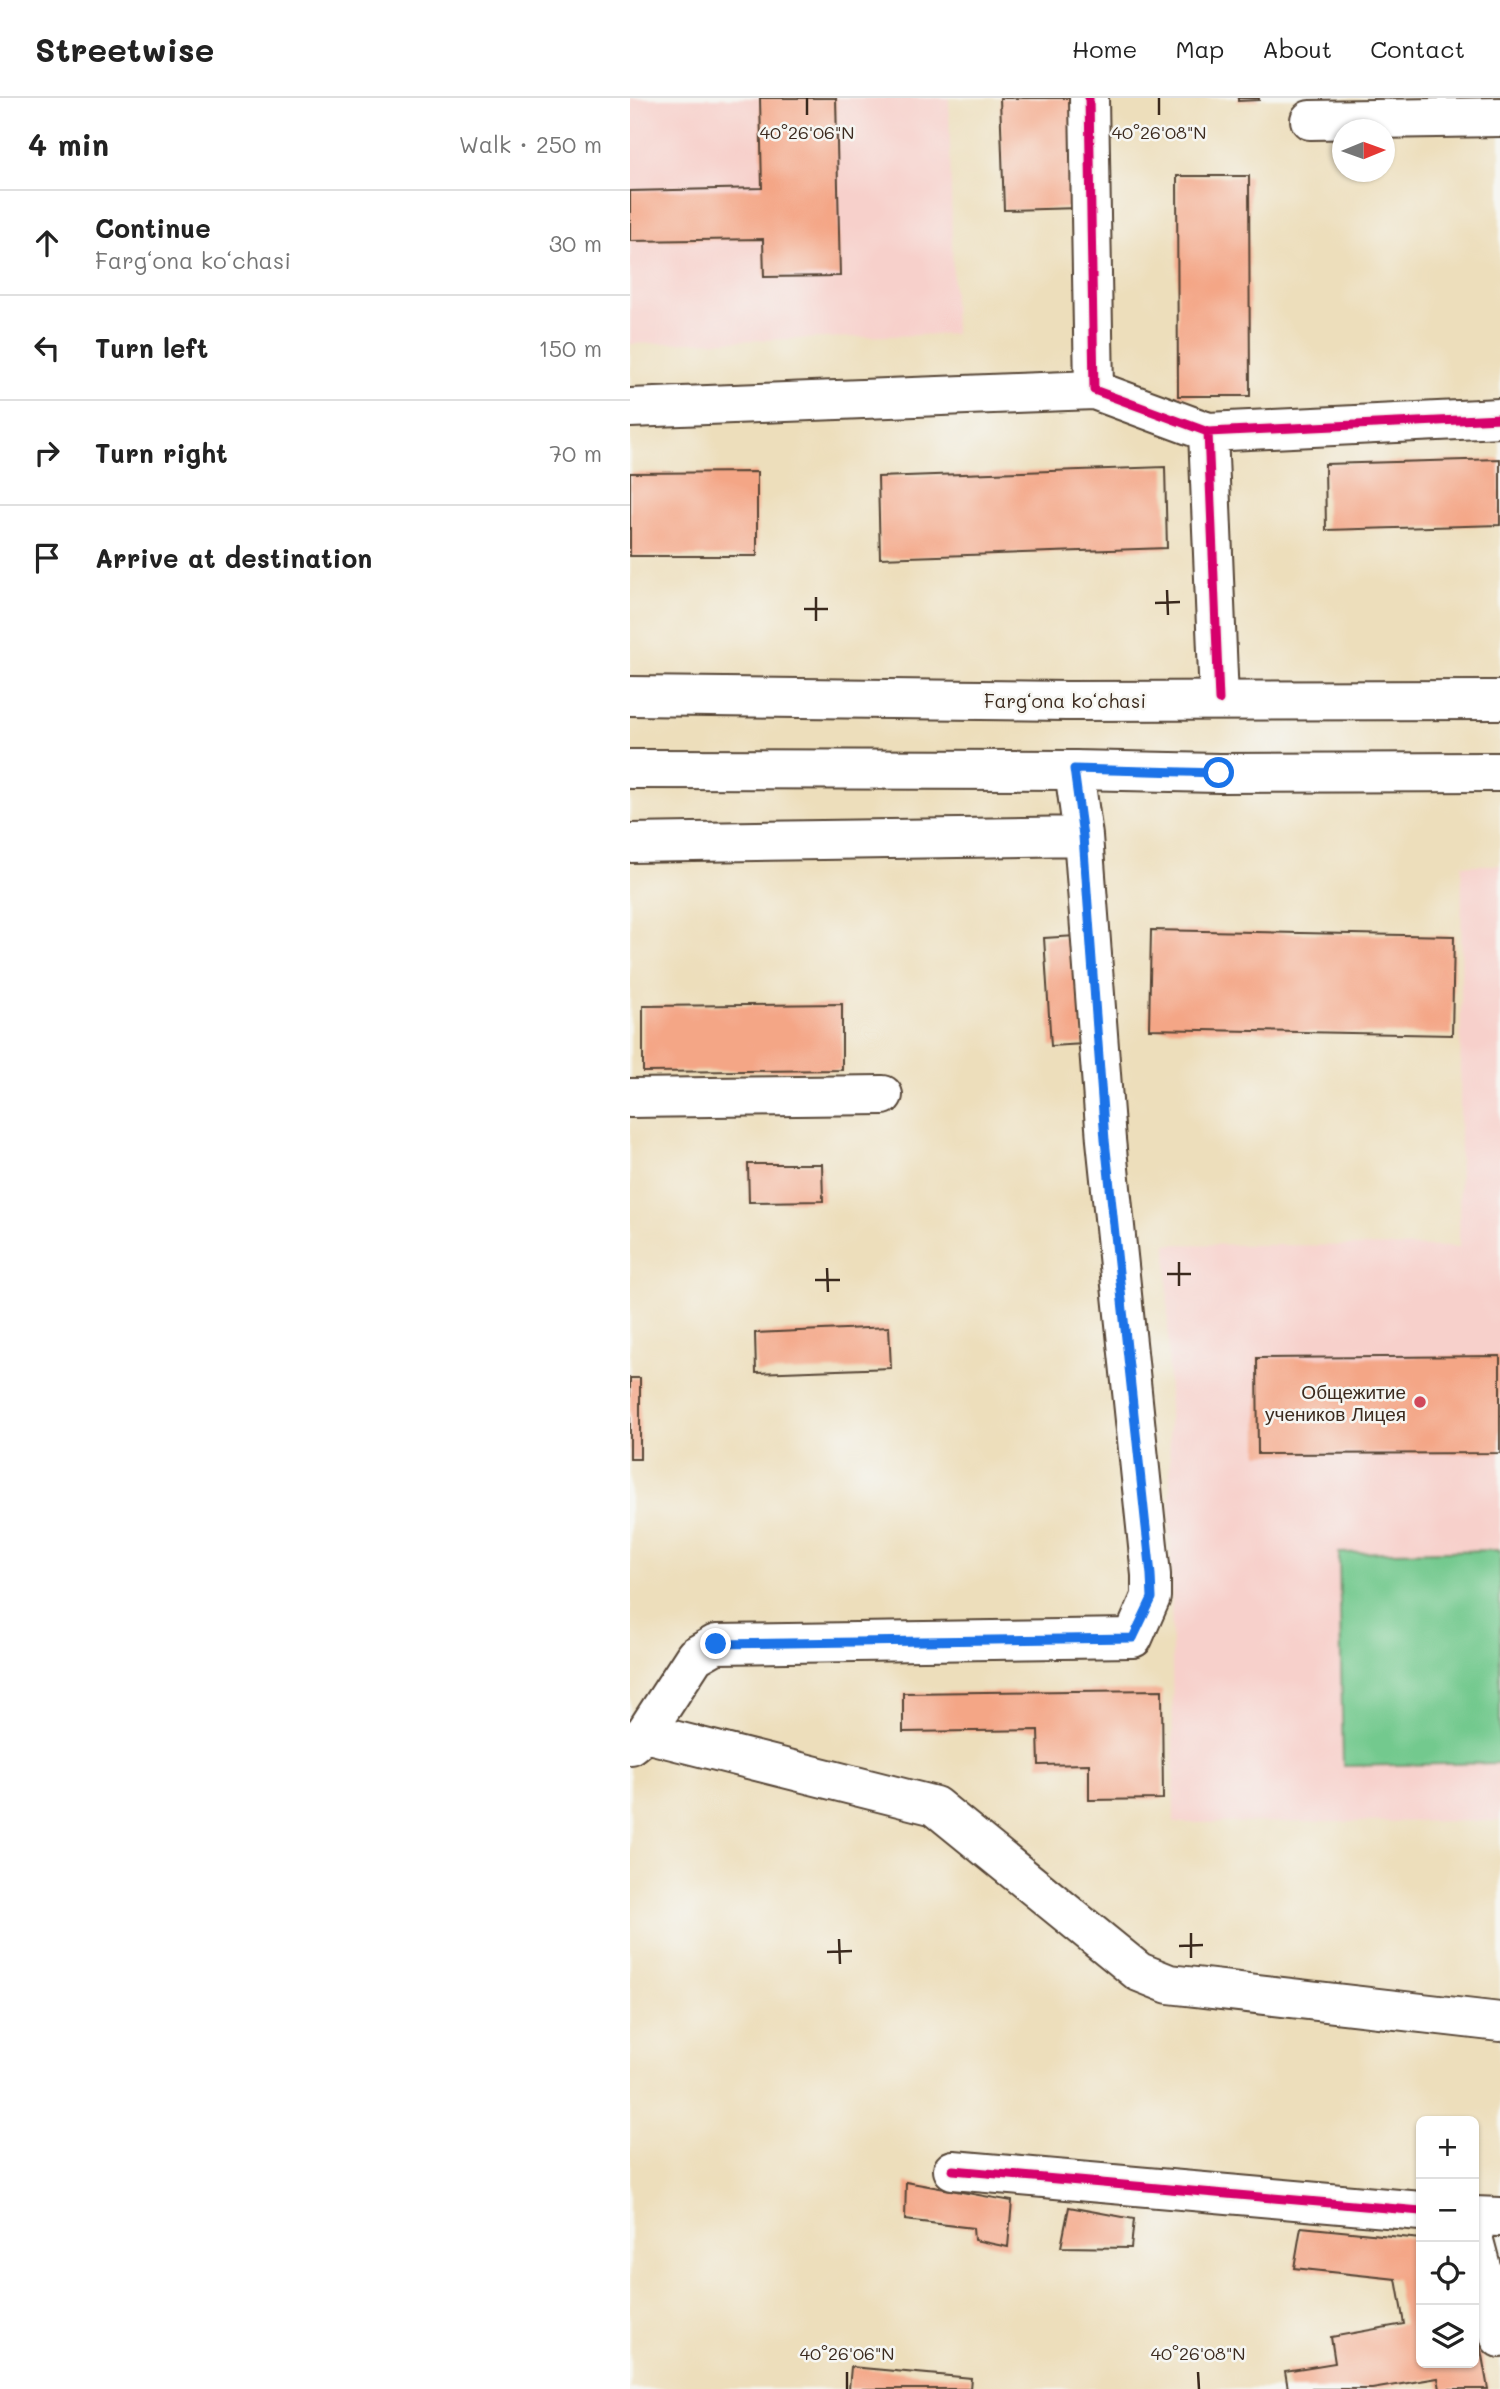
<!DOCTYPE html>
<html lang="en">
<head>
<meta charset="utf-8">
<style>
  :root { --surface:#fff; --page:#f2f2f2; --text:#222; --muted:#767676; --line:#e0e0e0 }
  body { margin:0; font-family:Mali,sans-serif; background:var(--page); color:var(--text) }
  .controls { position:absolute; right:21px; bottom:21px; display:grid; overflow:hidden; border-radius:10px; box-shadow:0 2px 5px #0004 }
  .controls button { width:63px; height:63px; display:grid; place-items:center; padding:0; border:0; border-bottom:2px solid var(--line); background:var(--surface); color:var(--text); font:35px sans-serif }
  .compass { position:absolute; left:702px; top:21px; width:63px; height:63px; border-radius:50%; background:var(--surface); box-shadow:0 2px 5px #0004; rotate:89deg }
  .stop { position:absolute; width:21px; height:21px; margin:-16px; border:5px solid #1a73e8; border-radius:50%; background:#fff }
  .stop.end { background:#1a73e8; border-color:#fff; box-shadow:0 2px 7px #0008 }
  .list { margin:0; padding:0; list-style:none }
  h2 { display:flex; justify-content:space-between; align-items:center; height:91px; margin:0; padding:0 28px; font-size:30px }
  h2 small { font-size:23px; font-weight:400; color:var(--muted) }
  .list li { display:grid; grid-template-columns:46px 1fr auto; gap:21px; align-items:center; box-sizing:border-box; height:105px; padding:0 28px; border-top:2px solid var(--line) }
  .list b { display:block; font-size:26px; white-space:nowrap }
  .list p { margin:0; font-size:23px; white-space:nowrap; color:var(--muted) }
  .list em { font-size:23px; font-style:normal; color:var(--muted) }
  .icon { flex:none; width:38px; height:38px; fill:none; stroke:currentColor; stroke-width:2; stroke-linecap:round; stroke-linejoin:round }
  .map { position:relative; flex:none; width:870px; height:2291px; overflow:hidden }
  header { display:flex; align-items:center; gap:42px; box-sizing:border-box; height:98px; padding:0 35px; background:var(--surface); border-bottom:2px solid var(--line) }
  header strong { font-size:33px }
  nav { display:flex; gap:38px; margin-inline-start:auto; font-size:24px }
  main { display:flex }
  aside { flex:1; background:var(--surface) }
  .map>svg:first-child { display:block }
  .built { fill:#f7d0cb }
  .green { fill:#73c98e; stroke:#577a56; stroke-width:2 }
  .building { fill:#f4a686 }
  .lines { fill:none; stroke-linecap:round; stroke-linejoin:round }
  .minor-casing { stroke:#564536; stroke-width:42 }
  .major-casing { stroke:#564536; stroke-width:42 }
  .minor { stroke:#fff; stroke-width:38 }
  .major { stroke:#fff; stroke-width:38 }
  .cycleway-casing { stroke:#f6f6f2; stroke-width:13 }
  .cycleway { stroke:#d6006c; stroke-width:9 }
  .route { stroke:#1a73e8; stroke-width:9 }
  .ticks { fill:none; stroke:#3b2a1e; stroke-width:2.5 }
  .poi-dot { fill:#d1495b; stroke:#f6f6f2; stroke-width:2.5 }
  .labels { text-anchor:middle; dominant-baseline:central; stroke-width:5; stroke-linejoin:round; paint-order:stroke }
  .street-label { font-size:19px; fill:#3b2a1e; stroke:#f6f6f2 }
  .poi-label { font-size:19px; fill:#3b2a1e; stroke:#f6f6f2; text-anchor:end }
  .ticks-label { font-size:18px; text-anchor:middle; fill:#3b2a1e; stroke:#f6f6f2; stroke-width:5; stroke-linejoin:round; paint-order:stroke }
</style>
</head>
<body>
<header>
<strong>Streetwise</strong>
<nav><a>Home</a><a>Map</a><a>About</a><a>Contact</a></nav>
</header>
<main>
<aside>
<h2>4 min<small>Walk · 250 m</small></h2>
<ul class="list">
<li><svg class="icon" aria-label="ahead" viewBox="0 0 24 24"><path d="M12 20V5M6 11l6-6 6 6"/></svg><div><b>Continue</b><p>Fargʻona koʻchasi</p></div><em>30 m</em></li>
<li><svg class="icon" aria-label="left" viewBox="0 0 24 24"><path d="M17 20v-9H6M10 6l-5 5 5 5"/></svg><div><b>Turn left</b></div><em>150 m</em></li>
<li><svg class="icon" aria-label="right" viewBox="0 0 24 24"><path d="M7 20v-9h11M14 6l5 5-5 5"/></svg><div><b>Turn right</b></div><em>70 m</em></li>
<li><svg class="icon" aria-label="arrive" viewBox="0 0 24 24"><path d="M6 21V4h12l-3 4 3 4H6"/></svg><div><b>Arrive at destination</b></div></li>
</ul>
</aside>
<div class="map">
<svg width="870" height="2291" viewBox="0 0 870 2291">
  <rect width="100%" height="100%" fill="#f6f6f2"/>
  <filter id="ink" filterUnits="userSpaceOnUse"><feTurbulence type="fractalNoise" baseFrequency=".0143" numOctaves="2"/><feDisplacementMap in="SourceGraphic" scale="14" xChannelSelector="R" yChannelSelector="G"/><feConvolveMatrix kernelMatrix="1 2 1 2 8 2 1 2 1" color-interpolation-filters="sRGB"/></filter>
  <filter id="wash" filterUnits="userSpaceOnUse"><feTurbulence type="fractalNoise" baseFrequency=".00686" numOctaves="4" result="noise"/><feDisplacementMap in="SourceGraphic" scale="28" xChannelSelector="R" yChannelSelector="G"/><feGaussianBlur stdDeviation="1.57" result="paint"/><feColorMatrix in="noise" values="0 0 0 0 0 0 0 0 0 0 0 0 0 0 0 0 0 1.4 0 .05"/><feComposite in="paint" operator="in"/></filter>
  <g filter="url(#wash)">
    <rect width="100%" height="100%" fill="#eddebb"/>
    <path class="built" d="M0 0H319L324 236 0 246Z
      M832 767H870V1723L544 1725 537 1146 829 1149Z"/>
    <path class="green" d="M870 1452V1665L713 1668 709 1455Z"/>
    <g id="blocks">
      <path class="building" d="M130 0H206L210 178 134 179 133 141 0 143V93L132 90Z
        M370 0H445L449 110 374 112Z
        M608 0H629V2L608 3Z
        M547 78H619L620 298H548Z
        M870 361V427L696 432 695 366Z
        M535 369 537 450 250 460 248 379Z
        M127 374V458H0V375Z
        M521 832 824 838 822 937 519 931Z
        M446 838 454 946 421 948 414 840Z
        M212 906V972L13 974V908Z
        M118 1066H192L193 1103 119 1104Z
        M259 1229 261 1270 126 1275 125 1235Z
        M870 1258V1355L628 1356 627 1260Z
        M0 1280H10V1361H0Z
        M532 1592 533 1701 459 1702V1666L409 1667 408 1632 273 1634V1595Z
        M276 2084 382 2103 378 2149 344 2142 343 2130 275 2122Z
        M439 2109 504 2121 501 2150 431 2149Z
        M671 2129 791 2141V2265H844L845 2218 858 2291H810L808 2280 742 2291H658L655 2273 705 2265 701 2239 774 2226 766 2181 664 2170Z
        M221 2269 341 2280 340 2291H219Z"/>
    </g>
  </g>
  <g filter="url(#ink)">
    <use href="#blocks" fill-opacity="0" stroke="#564536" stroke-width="2"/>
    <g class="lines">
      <defs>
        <path id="minor" d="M459 0 464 292
          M680 22 870 19
          M0 310 464 292 578 334
          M589 602 578 334 870 320
          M0 745 453 738
          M0 1000 253 997
          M15 1635 305 1708 509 1874 539 1886 870 1924
          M0 1647 15 1635 65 1558 86 1546 503 1540 521 1499V1477L476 1042 453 738 444 672
          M323 2072 791 2113
          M844 2118 870 2119
          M844 2143 870 2240"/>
        <path id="major" d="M0 598 437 603 870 602
          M0 671 444 672 589 675 870 674"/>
      </defs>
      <use href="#minor" class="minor-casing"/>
      <use href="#major" class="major-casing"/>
      <use href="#minor" class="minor"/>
      <use href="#major" class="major"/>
      <defs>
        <path id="cycleway" d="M459 0 464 292 578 334
          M589 602 578 334 870 320
          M323 2072 791 2113"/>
      </defs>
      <use href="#cycleway" class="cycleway-casing"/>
      <use href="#cycleway" class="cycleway"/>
    </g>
  </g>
  <g class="lines" filter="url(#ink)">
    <path class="route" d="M86 1546 503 1540 522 1500 521 1477 475 1042 453 738 444 671 589 675"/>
  </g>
  <path class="ticks" d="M177 0V17M529 0V17M537 492 538 517M186 499V523M525 505 550 504M174 511H198M549 1164V1188M197 1170 198 1194M537 1176H561M185 1182H210M561 1835V1860M209 1841 210 1866M549 1848 573 1847M197 1854 222 1853M217 2274V2291M568 2274 569 2291"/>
  <circle class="poi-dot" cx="790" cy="1304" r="7"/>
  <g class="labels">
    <g class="street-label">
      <text x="435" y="602">Fargʻona koʻchasi</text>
    </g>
    <g class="poi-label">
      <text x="776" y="1293">Общежитие<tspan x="776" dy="22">учеников Лицея</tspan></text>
    </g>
  </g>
  <g class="ticks-label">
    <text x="177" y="41">40°26'06"N</text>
    <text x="529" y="41">40°26'08"N</text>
    <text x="217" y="2262">40°26'06"N</text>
    <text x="568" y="2262">40°26'08"N</text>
  </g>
</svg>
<div class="controls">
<button>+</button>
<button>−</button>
<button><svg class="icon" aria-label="locate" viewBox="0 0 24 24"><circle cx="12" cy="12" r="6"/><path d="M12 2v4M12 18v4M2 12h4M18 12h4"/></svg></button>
<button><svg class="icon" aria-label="layers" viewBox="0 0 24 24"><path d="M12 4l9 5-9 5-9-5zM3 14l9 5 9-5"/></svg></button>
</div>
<svg class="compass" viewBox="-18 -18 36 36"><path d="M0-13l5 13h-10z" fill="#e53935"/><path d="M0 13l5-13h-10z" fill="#767676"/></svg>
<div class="stop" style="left:589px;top:675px"></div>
<div class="stop end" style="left:86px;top:1546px"></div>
</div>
</main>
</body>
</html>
